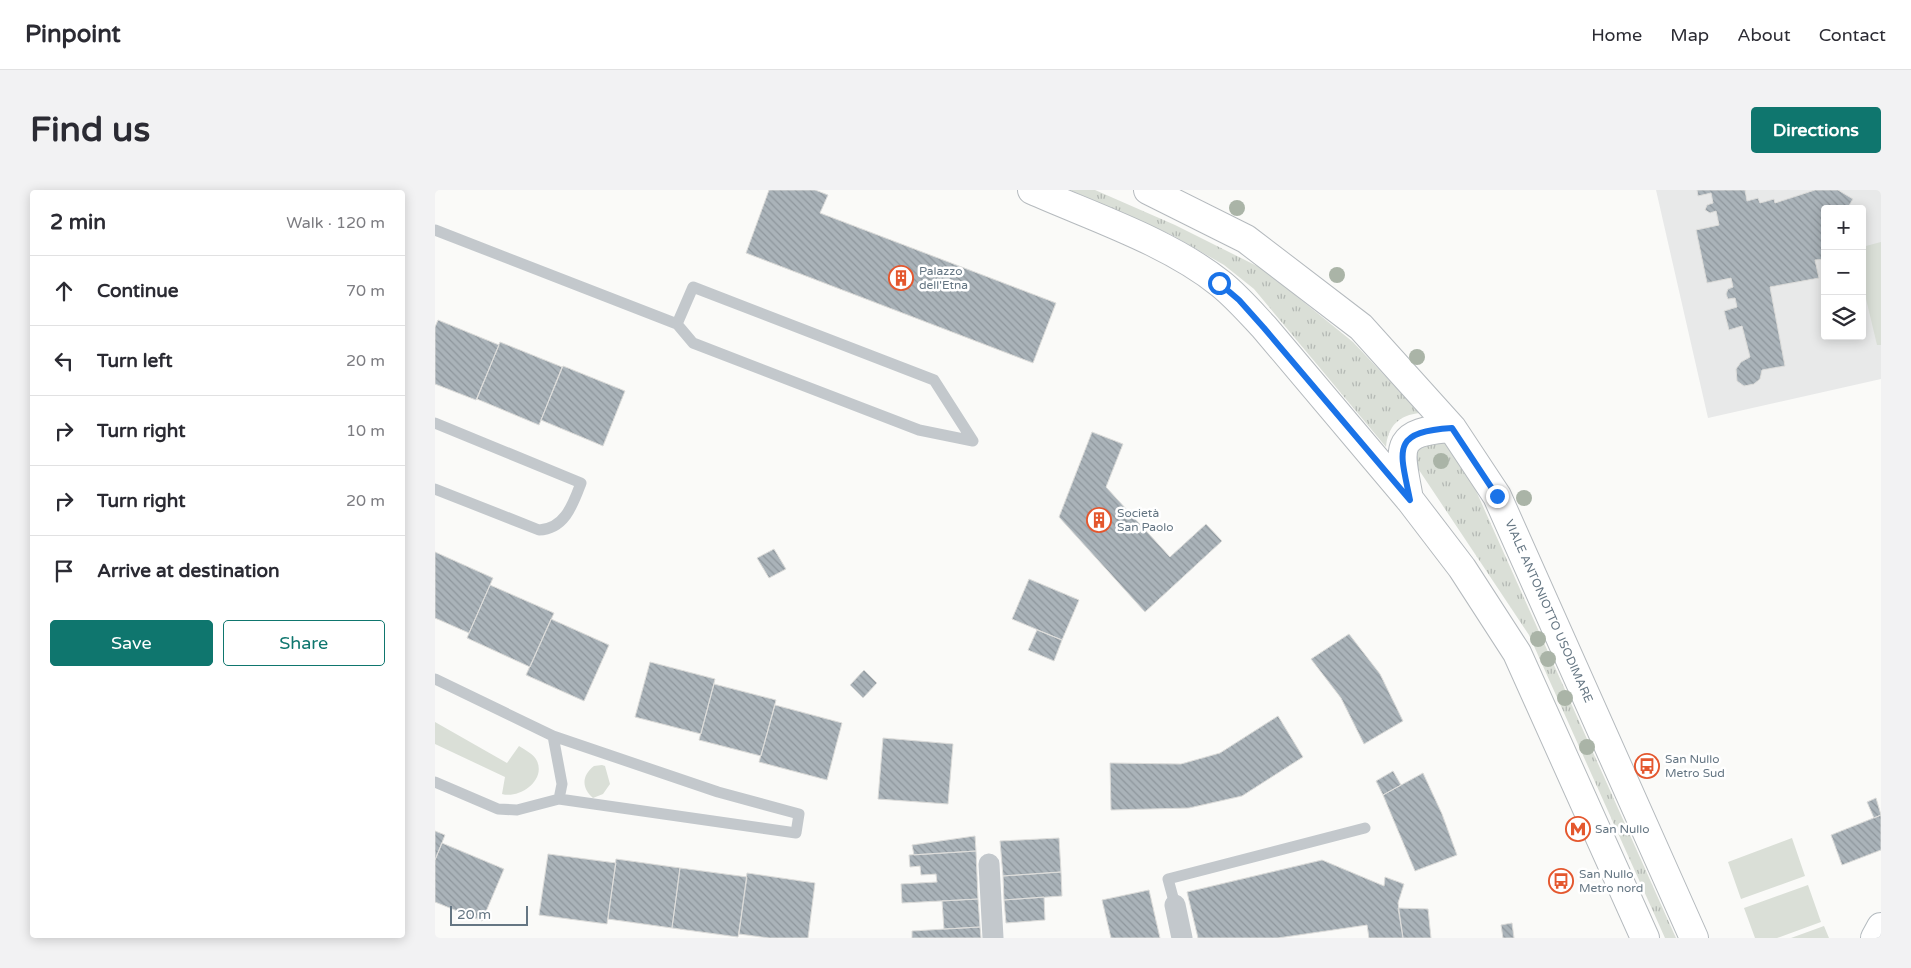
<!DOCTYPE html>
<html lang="en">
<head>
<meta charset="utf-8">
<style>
  :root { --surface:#fff; --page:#f2f2f3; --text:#2b2b33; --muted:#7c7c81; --line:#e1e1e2; --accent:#0f766e }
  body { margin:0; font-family:"Varela Round",sans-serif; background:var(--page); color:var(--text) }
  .controls { position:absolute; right:15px; top:15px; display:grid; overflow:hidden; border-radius:5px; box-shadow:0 2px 12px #0003 }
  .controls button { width:45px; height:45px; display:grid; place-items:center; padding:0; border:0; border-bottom:1px solid var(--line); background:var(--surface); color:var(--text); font:25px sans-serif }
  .scale { position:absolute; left:15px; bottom:12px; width:78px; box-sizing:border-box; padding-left:5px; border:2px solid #657683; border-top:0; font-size:14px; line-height:18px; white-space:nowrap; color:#657683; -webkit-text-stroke:4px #fff; paint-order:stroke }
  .stop { position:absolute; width:15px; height:15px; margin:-11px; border:4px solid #1a73e8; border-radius:50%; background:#fff }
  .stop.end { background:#1a73e8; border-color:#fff; box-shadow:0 1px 5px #0008 }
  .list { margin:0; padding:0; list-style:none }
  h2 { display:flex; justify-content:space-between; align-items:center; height:65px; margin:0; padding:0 20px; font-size:21px }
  h2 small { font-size:16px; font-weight:400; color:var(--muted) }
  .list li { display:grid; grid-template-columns:32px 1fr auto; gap:15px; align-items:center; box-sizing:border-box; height:70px; padding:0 20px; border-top:1px solid var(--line) }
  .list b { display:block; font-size:19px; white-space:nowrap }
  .list em { font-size:16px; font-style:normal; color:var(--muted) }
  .actions { display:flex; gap:10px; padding:15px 20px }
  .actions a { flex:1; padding:11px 0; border:1px solid var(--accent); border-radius:5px; text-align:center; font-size:18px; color:var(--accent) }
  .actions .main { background:var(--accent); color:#fff }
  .icon { flex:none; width:28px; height:28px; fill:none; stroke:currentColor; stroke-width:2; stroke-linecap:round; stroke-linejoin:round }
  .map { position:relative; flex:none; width:1446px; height:748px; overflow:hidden; border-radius:5px }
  header { display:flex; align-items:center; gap:30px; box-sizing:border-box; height:70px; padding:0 25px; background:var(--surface); border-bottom:1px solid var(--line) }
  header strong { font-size:24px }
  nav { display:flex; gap:28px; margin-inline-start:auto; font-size:18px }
  .intro { display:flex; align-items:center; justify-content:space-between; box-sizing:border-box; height:120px; padding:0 30px }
  h1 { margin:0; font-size:35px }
  .button { padding:12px 22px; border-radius:5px; background:var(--accent); color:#fff; font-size:18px; font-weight:700 }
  main { display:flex; gap:30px; padding:0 30px }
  aside { flex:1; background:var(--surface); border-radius:5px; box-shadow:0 2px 12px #0003 }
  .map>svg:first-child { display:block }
  .built { fill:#e8e9e9; fill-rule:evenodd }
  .grass { fill:url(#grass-tufts) }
  .garden { fill:#dadfd7 }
  .building { fill:url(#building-back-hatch); stroke:#dcdcda }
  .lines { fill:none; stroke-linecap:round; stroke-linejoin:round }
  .secondary-casing { stroke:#b3babf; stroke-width:30 }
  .primary-casing { stroke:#b5babe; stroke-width:30 }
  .lane { stroke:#c3c8cc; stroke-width:11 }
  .street { stroke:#c3c8cc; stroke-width:21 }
  .secondary { stroke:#fff; stroke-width:28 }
  .primary { stroke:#fff; stroke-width:28 }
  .tree { fill:#aab4a7 }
  .route { stroke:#1a73e8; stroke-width:6 }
  .labels { text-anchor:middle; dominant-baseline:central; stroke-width:5; stroke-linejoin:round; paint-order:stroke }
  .poi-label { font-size:12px; fill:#657683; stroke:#fff; text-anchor:start }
  .street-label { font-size:12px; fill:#657683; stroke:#fff }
</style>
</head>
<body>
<header>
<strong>Pinpoint</strong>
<nav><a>Home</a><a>Map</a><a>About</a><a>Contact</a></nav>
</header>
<div class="intro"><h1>Find us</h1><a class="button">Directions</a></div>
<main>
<aside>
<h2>2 min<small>Walk · 120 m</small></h2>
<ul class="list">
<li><svg class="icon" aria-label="ahead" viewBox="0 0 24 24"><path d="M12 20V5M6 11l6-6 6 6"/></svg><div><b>Continue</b></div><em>70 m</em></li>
<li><svg class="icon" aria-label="left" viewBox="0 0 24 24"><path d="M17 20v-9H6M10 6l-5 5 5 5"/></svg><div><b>Turn left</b></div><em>20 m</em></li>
<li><svg class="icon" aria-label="right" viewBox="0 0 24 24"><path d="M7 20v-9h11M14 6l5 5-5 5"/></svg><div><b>Turn right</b></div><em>10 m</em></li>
<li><svg class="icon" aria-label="right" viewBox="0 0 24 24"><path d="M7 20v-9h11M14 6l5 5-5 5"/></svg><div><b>Turn right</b></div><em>20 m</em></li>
<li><svg class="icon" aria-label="arrive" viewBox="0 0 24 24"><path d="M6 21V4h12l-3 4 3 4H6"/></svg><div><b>Arrive at destination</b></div></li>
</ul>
<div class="actions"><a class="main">Save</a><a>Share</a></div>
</aside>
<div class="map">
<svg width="1446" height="748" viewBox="0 0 1446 748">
  <defs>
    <pattern id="grass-tufts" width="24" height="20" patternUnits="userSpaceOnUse" patternTransform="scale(1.25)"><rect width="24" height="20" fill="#dadfd7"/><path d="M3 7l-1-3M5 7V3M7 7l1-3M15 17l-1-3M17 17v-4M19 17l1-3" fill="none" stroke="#b4b9b4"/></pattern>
    <pattern id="building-back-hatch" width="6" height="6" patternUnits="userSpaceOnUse" patternTransform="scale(1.25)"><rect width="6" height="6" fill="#aab3b9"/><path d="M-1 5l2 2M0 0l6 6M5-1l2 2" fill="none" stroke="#8e969c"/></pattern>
  </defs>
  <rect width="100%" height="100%" fill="#fafaf8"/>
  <path class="built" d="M1221 0H1446V189L1273 228ZM1390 19H1427V146H1390Z"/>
  <path class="grass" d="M635 0H660L740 35 828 79 918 152 985 223C964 225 953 236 951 257L819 99 789 75 737 45Z
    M1001 250 1013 254 1038 294 1241 748H1230L1094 445 982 277 981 266 984 258Z"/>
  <path class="garden" d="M1446 52V155H1442L1427 92V57Z
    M0 532 72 573 84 556C90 560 99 564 102 571 111 591 84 609 67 604L70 587 0 554Z
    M167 575 170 576 175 594 168 604 158 608C146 598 147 585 159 576Z
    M1357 648 1370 686 1306 709 1293 672Z
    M1373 695 1386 732 1342 748H1320L1309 718Z
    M1389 736 1394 748H1356Z"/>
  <path class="building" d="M334 0H380L393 5 385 23 621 113 598 173 311 63Z
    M1262 0H1310L1312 11 1323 8 1325 13 1339 9 1340 13 1380 0H1403L1418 9 1412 19H1390V69L1380 70 1384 88 1335 97 1350 176 1327 180 1325 189 1319 194 1309 196 1302 191 1301 179 1306 172 1315 167 1307 136 1294 140 1289 121 1302 117 1300 108 1293 109 1291 104 1293 99 1298 97 1296 88 1272 93 1261 40 1284 35 1281 21 1275 23 1270 20 1272 15 1278 13 1276 3 1263 6Z
    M3 130 64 155 41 210 0 194V137Z
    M65 152 127 177 104 235 42 209Z
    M128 176 190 201 168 256 106 230Z
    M657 242 688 254 671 297 735 367 771 334 787 351 710 422 624 327Z
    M339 359 351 379 334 388 322 368Z
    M0 362 58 388 34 443 0 428Z
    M594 389 644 410 627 450 577 429Z
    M55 395 119 423 95 477 32 448Z
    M116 429 174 455 149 511 91 485Z
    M602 440 627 450 619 471 593 460Z
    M914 444 945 484 968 531 929 554 906 508 876 469Z
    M215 472 280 489 266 544 200 527Z
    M429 480 442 493 428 508 415 495Z
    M279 494 341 510 326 566 264 550Z
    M340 515 407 533 392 590 324 572Z
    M843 526 868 567 807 606 754 618 676 620 675 573 746 574 785 563Z
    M448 548 518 554 513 614 443 609Z
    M958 581 966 595 948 605 941 591Z
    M988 583 1007 624 1022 665 980 681 948 605Z
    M1441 608 1446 625 1439 628 1432 612Z
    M1446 625V660L1407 675 1396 645Z
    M0 641 10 645 0 670Z
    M540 646 541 661 479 665 477 655Z
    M624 648 626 682 568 686 565 651Z
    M7 653 69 679 47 731 0 712V670Z
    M541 661 543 709 467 713 466 694 502 692 501 684 486 685 485 676 475 677 474 665Z
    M113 664 181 673 172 734 104 725Z
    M181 669 245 678 237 738 173 729Z
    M887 670 949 696 950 687 969 694 963 713 968 748H934L932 735 843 748H763L752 702Z
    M245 678 312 687 303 747 237 738Z
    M626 682 627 706 569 710 568 686Z
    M312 683 380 693 373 748H334L304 744Z
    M714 700 725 748H676L667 710Z
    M609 707 610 730 571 733 569 710Z
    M543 709 545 737 509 739 507 711Z
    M963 718 993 719 996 748H968Z
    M1077 733 1079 748H1068L1066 735Z
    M545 737 546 748H477V741Z"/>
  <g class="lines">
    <defs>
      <path id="secondary" d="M1440 748 1446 737"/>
      <path id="primary" d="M597 0C658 27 734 52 786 94 802 107 815 122 829 137L975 310 1027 378 1082 463 1210 748
        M713 0 811 49 926 137 1017 238 1062 306 1259 748
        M974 309C965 259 956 242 1017 238"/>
    </defs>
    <use href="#secondary" class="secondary-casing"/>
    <use href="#primary" class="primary-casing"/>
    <path class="lane" d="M0 40 242 134 258 153 484 240 538 251 499 190 258 97 242 134
      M0 233 146 293C138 314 130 339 104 340L0 299
      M0 489 118 546 127 594 124 609
      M0 592 63 619 82 620 124 609 361 643 364 624 283 602 118 546
      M740 715 733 689 930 638"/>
    <path class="street" d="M554 674 558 748
      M740 715 747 748"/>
    <use href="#secondary" class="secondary"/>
    <use href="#primary" class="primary"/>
  </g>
  <g class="tree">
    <circle cx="802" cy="18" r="8"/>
    <circle cx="902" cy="85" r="8"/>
    <circle cx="982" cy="167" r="8"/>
    <circle cx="1006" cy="271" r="8"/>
    <circle cx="1089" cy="308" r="8"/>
    <circle cx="1103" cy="449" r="8"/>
    <circle cx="1113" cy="469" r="8"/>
    <circle cx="1130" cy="508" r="8"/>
    <circle cx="1152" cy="557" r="8"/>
  </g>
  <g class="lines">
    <path class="route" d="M784 93 804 110 829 138 975 310C965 260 955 242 1017 238L1062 306"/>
  </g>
  <defs>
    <symbol id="building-ring" viewBox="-11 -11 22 22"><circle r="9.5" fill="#fff" stroke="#e4572e" stroke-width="1.5"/><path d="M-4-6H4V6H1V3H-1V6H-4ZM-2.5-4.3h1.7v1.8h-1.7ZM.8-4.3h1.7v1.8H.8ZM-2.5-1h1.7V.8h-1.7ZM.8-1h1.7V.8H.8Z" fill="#e4572e"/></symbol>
    <symbol id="bus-ring" viewBox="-11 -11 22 22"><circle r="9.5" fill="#fff" stroke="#e4572e" stroke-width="1.5"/><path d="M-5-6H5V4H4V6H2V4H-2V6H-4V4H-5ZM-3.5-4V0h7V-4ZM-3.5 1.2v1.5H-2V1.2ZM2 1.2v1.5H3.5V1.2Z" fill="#e4572e"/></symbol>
    <symbol id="metro-ring" viewBox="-11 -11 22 22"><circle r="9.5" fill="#fff" stroke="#e4572e" stroke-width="1.5"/><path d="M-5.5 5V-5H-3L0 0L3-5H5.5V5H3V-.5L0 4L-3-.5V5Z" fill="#e4572e"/></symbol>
  </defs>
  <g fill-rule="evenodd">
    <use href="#building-ring" x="452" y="74" width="28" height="28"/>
    <use href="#building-ring" x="650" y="316" width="28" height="28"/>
    <use href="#bus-ring" x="1198" y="562" width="28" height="28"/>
    <use href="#metro-ring" x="1129" y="625" width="28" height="28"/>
    <use href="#bus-ring" x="1112" y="677" width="28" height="28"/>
  </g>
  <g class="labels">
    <g class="poi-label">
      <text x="484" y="81">Palazzo<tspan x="484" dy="14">dell'Etna</tspan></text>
      <text x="682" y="323">Società<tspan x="682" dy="14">San Paolo</tspan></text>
      <text x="1230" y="569">San Nullo<tspan x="1230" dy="14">Metro Sud</tspan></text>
      <text x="1160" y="639">San Nullo</text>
      <text x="1144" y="684">San Nullo<tspan x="1144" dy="14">Metro nord</tspan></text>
    </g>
    <g class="street-label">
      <text transform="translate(1114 421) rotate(66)">VIALE ANTONIOTTO USODIMARE</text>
    </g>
  </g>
</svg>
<div class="controls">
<button>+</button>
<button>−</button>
<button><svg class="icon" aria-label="layers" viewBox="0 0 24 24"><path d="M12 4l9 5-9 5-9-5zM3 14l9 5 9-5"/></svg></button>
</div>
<div class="scale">20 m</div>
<div class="stop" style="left:784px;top:93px"></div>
<div class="stop end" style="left:1062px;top:306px"></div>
</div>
</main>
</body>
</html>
